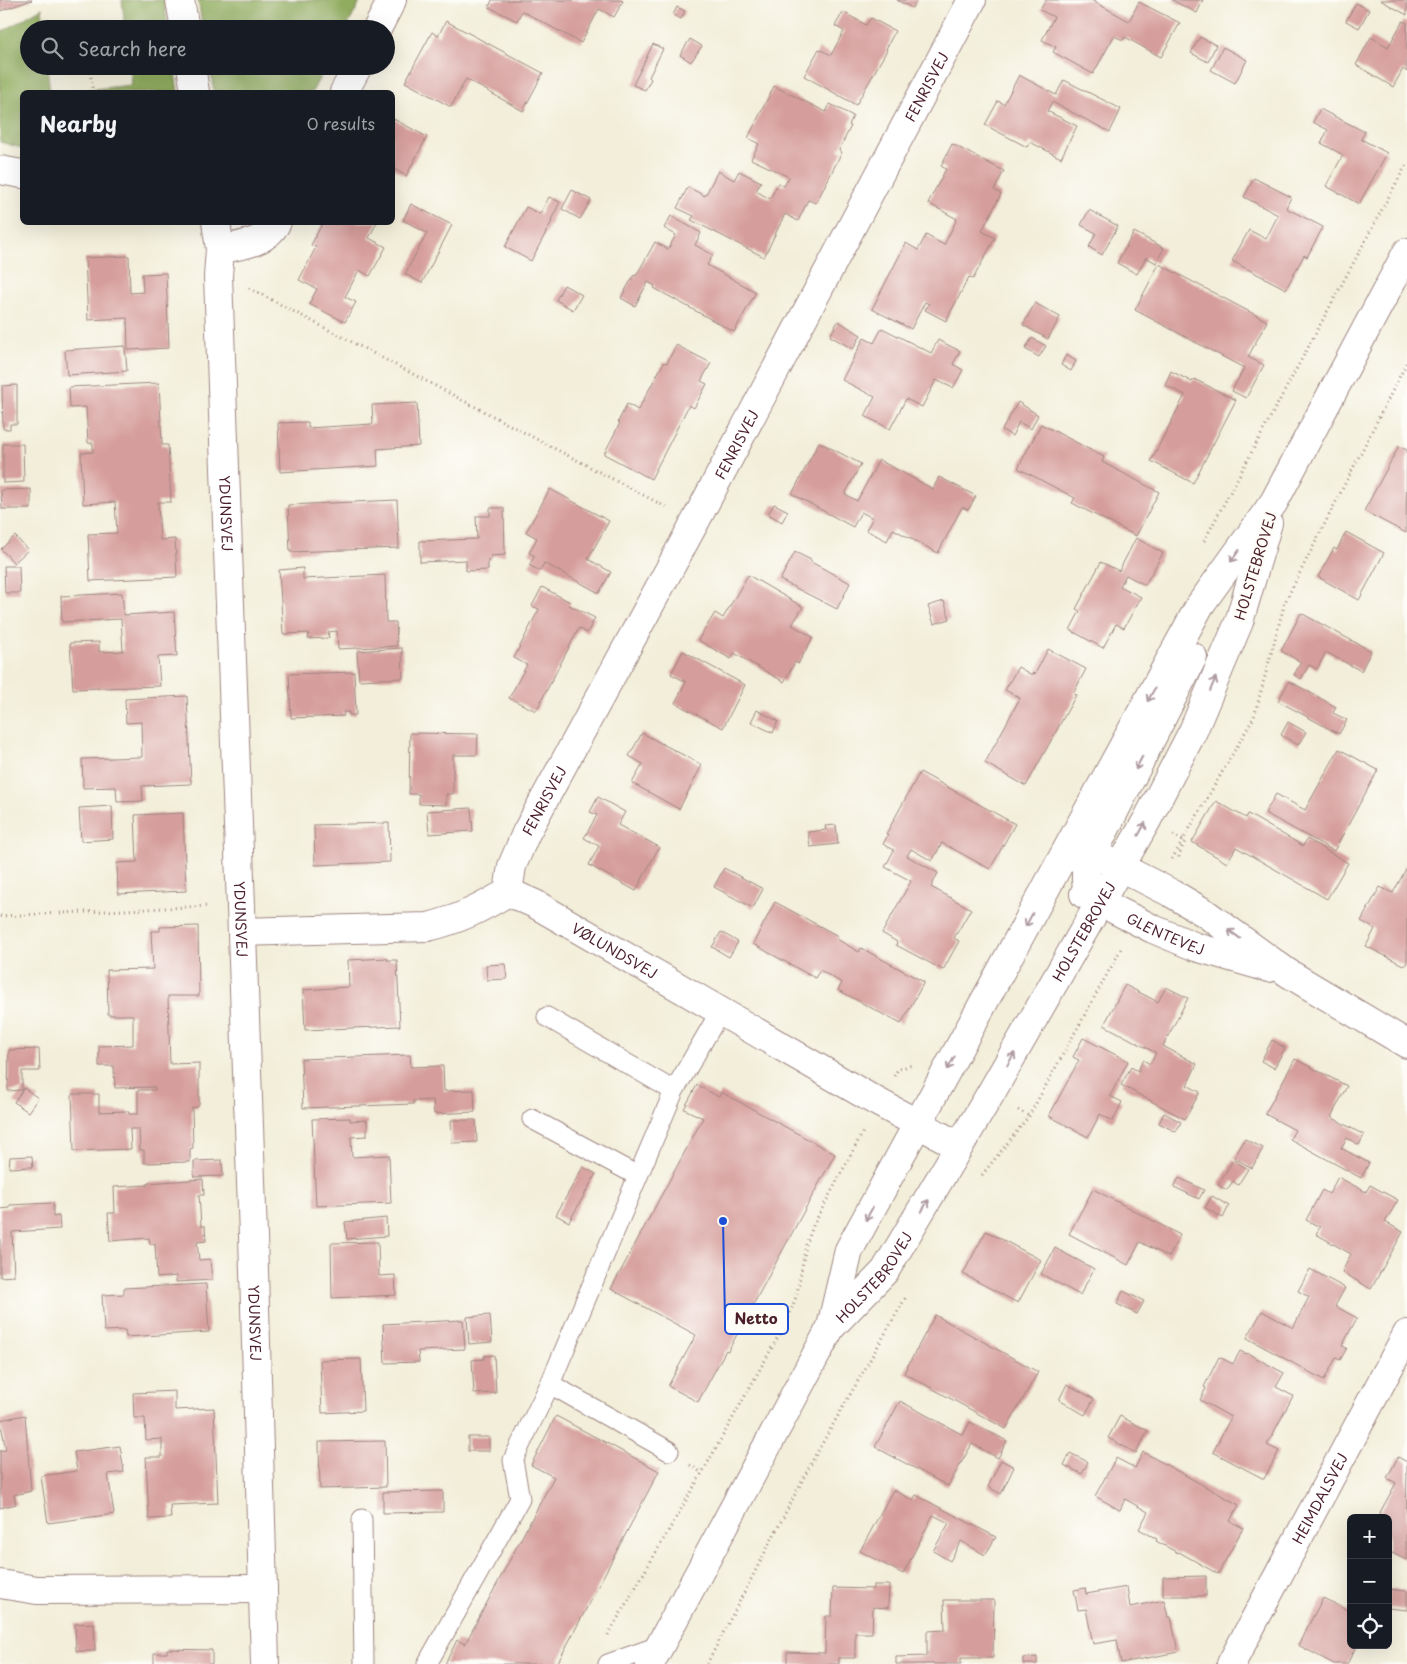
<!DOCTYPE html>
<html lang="en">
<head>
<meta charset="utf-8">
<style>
  :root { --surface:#171b24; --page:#20242c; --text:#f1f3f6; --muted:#9ea1a6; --line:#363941 }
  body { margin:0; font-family:"Playpen Sans",sans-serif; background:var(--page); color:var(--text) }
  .controls { position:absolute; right:15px; bottom:15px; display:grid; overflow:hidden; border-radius:8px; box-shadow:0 5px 20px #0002 }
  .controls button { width:45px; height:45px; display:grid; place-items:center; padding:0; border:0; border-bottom:1px solid var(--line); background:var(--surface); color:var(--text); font:25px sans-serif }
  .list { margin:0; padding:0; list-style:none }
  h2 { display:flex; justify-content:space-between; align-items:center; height:65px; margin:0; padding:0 20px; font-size:21px }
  h2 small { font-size:16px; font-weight:400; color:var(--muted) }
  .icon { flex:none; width:28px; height:28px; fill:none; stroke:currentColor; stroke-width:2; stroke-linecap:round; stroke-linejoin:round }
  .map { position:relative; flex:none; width:1407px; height:1664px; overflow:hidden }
  .search { position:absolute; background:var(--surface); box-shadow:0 5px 20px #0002; left:20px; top:20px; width:375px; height:55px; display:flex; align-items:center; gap:12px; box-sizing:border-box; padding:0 18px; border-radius:28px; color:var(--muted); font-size:19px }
  .panel { position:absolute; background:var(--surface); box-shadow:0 5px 20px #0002; left:20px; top:90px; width:375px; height:135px; border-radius:8px }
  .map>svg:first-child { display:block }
  .forest { fill:#90ac5f; stroke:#6d6645 }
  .building { fill:#d59d9b }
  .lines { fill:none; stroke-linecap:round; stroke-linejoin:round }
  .lane-casing { stroke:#9e8682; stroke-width:21 }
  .street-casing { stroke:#9e8682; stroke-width:30 }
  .secondary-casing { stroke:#9e8682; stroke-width:30 }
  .path { stroke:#9e8682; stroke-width:3; stroke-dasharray:1 4; stroke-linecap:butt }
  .lane { stroke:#fff; stroke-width:19 }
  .street { stroke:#fff; stroke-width:28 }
  .secondary { stroke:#fff; stroke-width:28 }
  .oneway { stroke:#ae9aa0 }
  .labels { text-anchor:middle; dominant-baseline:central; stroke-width:5; stroke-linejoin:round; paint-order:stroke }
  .street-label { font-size:14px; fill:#4a1f2b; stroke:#fdfcf7 }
  .leader { fill:none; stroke:#1d4ed8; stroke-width:2 }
  .callout-dot { fill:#1d4ed8; stroke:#fdfcf7; stroke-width:2 }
  .callout { fill:#fdfcf7; stroke:#1d4ed8; stroke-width:2 }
  .callout-label { font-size:15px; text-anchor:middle; font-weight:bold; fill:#4a1f2b }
</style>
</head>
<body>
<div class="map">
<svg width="1407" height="1664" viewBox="0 0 1407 1664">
  <rect width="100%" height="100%" fill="#fdfcf7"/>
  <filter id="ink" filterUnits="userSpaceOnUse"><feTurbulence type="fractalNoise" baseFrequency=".02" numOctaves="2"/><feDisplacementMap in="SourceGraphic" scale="10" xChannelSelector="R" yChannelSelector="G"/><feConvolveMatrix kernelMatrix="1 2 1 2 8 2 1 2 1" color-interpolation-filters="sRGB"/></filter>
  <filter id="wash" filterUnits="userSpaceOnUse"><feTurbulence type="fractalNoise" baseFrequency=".0096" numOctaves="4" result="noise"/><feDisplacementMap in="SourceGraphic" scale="20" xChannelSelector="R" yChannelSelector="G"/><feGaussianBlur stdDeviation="1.12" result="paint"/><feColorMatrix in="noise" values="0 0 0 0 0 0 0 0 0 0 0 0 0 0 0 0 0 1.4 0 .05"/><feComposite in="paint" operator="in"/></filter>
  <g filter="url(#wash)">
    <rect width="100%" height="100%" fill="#f2eed9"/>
    <path class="forest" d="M122 0H164L168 29H125Z
      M198 0H361L346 29H203Z
      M42 8 44 29H29V66H47L50 92H22V148L0 142V33Z
      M130 66H174L178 92H65L132 85Z
      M210 66H326L312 92H214Z"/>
    <g id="blocks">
      <path class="building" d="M0 0H32L0 11Z
        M492 0H620L623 1 614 17 599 9 581 43 522 11 517 21 489 7Z
        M897 0H917L912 8Z
        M1046 0H1091L1129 21 1139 2 1180 23 1161 57 1125 37 1123 40 1114 36 1093 74 1053 52 1056 47 1042 40 1054 17 1040 10Z
        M1172 0H1203L1197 13Z
        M1380 0H1407V15Z
        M1356 3 1369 10 1359 28 1346 21Z
        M677 7 685 11 681 19 673 15Z
        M843 12 866 25 871 18 895 31 886 49 887 50 856 105 804 76 819 49 831 55 844 31 835 26Z
        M446 21 543 73 523 111 466 79 451 107 405 82 432 32 438 36Z
        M1403 21 1407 23V72L1403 69 1393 87 1356 65 1371 37 1388 47Z
        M1200 37 1216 45 1208 62 1191 53Z
        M690 39 702 46 691 62 680 55Z
        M653 44 663 49 649 77 651 79 645 90 633 85Z
        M1223 47 1247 60 1235 83 1211 70Z
        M1019 75 1056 95 1064 80 1121 109 1110 132 1052 102 1047 111 1077 126 1061 158 1030 142 1027 147 985 125 998 101 1004 104Z
        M774 86 826 112 830 104 853 116 849 125 851 126 839 150 842 152 816 203 808 200 798 221 785 214 764 257 691 220 694 216 677 208 688 187 705 196 718 171 734 180 739 171 761 182 756 191 770 199 778 183 784 186 789 177 751 159 759 144 748 138Z
        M1320 109 1365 132 1361 139 1387 153 1359 204 1326 186 1343 155 1321 143 1328 130 1313 122Z
        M392 118 427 137 406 176 394 169 392 172Z
        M952 144 1004 171 994 190 1001 194 982 231 995 238 973 279 969 277 946 321 925 310 929 304 925 302 911 329 872 309 906 243 918 250 926 235 944 245 957 219 928 203 946 169 941 166Z
        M1254 178 1291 197 1286 208 1323 227 1307 257 1304 255 1286 289 1232 261 1249 230 1266 239 1278 215 1244 197Z
        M572 190 591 200 580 219 562 209Z
        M549 197 560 202 551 220 552 221 531 261 505 247 526 207 540 214Z
        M411 204 452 225 422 283 405 274 427 233 403 220Z
        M1089 210 1118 226 1102 255 1089 247 1096 233 1081 225Z
        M671 216 701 233 695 245 713 255 707 265 756 292 734 332 654 288 655 286 648 282 635 306 621 298 634 275 636 276 655 242 668 249 676 235 664 228Z
        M323 222H377L369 238 386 247 370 276 359 270 345 297 356 302 345 322 309 304 317 289 299 280 316 247 311 245Z
        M1134 232 1164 248 1156 263 1146 257 1137 274 1117 263Z
        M129 256 130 293 143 292 142 274 166 273 169 348 128 350 127 318 88 320 85 258Z
        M1159 264 1267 321 1248 357 1264 365 1246 398 1232 391 1244 368 1135 310Z
        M564 285 582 295 573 310 556 300Z
        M1035 303 1060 317 1048 339 1023 325Z
        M838 321 861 335 853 349 830 336Z
        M882 328 931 353 938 340 960 351 953 364 963 370 953 388 936 380 922 407 906 399 890 429 865 416 875 397 842 380 864 338 874 343Z
        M1032 338 1046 346 1039 357 1025 349Z
        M676 345 711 363 701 381 707 384 694 408 689 405 651 479 604 454 620 423 618 422 627 404 638 410 664 362 667 363Z
        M125 346 127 371 67 375 65 350Z
        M1066 355 1076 361 1071 371 1061 365Z
        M1171 371 1192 382 1194 379 1236 400 1193 483 1151 461 1185 395 1165 385Z
        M159 383 162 445H168L171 502H158L160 540 175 539 177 577 90 581 88 534 117 533 115 502 83 504 81 453 93 452V443H88L86 407 70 408 69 387Z
        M17 385V424H10V429H3L2 386Z
        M1018 402 1038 415 1031 429 1019 422 1012 436 1002 430Z
        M417 403 419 446 377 449 378 466 280 472 278 423 308 422V428L373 424 372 405Z
        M1041 424 1104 457 1102 462 1159 492 1136 536 1072 503 1075 498 1018 468Z
        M819 442 861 464 845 494 857 501 879 460 933 489 939 477 976 496 968 510 962 507 938 553 893 529 887 541 866 530 873 518 861 512 853 527 792 494Z
        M3 444H23L24 482 3 483Z
        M1399 446 1407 450 1406 533 1364 511Z
        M31 489V509H2L1 490Z
        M550 489 609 521 588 559 611 572 599 593 544 563 540 571 529 565 535 556 529 553 537 538 526 532Z
        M397 500 399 548 290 552 288 505Z
        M774 504 788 511 782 522 768 514Z
        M490 508H504L505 555 491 556V560H488V570L466 571V560L420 562V541L477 539 476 516H490Z
        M1346 532 1384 553 1359 600 1318 577 1334 548 1337 550Z
        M15 536 28 550 14 563 1 549Z
        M1136 538 1163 553 1145 585 1126 575 1120 586 1141 597 1124 628 1116 624 1103 648 1070 630 1080 611 1076 609 1101 562 1119 571Z
        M795 552 811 560V562L850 583 837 609 780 580Z
        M4 566H19L20 593H5Z
        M303 568V579L385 575 386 622H396L397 646 338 649 337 631 328 632 329 638 308 639 309 633 283 634 279 570Z
        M748 575 803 607 792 625 813 637 798 664 795 662 784 682 734 653 731 659 698 640 715 613 723 618Z
        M542 587 570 602 569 605 595 618 587 633 579 628 536 711 509 698 527 665 514 658 539 609 532 606Z
        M122 593 124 615 174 612 177 656 158 657 160 686 73 689 70 643 99 642V652L123 651 121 619 62 622 61 596Z
        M944 601 950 619 934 624 928 606Z
        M1301 613 1371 651 1361 671 1326 652 1317 669 1309 665 1301 679 1294 675 1301 662 1281 651Z
        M402 648 403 678 359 680 357 651Z
        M1048 649 1086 669 1073 694 1076 695 1026 786 985 763 1020 698 1005 690 1018 667 1032 675V673L1035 674Z
        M683 651 745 685 723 728 675 703 686 682 671 674Z
        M354 672 356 715H349V712H343L344 716 291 718 289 674Z
        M1289 681 1336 707 1333 713 1347 720 1339 734 1278 701Z
        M187 696 191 784 142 786 143 801 117 802 116 787 83 788 82 759 142 757 141 722 126 723 125 699Z
        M757 710 778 721 773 733 751 722Z
        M1288 722 1306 732 1298 745 1281 735Z
        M410 733 478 734 477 755H453V794H446V805L419 804V794H409Z
        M642 733 702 765 679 809 632 783 643 764 629 756Z
        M1339 749 1378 770 1334 851 1265 813 1276 794 1305 810Z
        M920 772 1015 824 990 869 942 843 932 861 911 849 907 856 938 873 931 887 971 909 954 938 959 941 943 970 896 945 897 942 882 933 911 881 885 867 894 850 883 844 888 835 886 834Z
        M598 797 625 812 618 825 659 847 636 891 589 865 599 846 584 838 597 815 590 812Z
        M1216 801 1246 818 1248 814 1303 846 1307 839 1348 863 1327 899 1236 847 1227 863 1192 842Z
        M112 806 113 839 81 841 79 808Z
        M471 808 473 831 429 834 427 811Z
        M183 813 186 891 118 894 117 863 137 862 135 815Z
        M389 823 390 862 315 865 314 825Z
        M836 825 838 844 810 847 808 832 826 830 825 826Z
        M1407 867V962L1405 966 1366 946 1375 929 1361 921 1380 887 1393 893Z
        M724 868 763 889 753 908 714 887Z
        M775 902 838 936 837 939 859 952 861 948 924 982 901 1024 838 990 842 983 820 970 815 978 753 944Z
        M198 926 199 996H168L170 1064 199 1063V1105L197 1107 192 1108 193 1148 190 1149V1162L144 1163V1150H140L139 1129H130L131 1149 74 1151 72 1094H99V1112L128 1111 129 1114H138V1090H155V1087L115 1088 114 1066H99V1046L133 1045V1015H108L107 970 153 969 151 931H160V927Z
        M721 932 738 942 729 957 712 947Z
        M387 958V960H397L400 1026 305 1030 303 990 349 987 348 960Z
        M505 964 507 979 487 980 486 965Z
        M1125 985 1158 1002 1166 987 1188 998 1163 1046 1197 1064 1187 1085 1200 1092 1185 1119 1121 1085 1131 1067 1138 1071 1143 1060 1150 1064 1156 1053 1104 1025Z
        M1083 1038 1128 1061 1110 1096 1122 1102 1113 1121 1100 1114 1088 1137 1049 1116 1079 1060 1073 1057Z
        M1272 1040 1285 1048 1274 1068 1261 1061Z
        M39 1049 40 1071H22V1090L8 1091 9 1050Z
        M410 1055 411 1067 443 1066 444 1091 474 1090 475 1112 434 1114 433 1100 413 1101V1104L303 1108 301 1059Z
        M1295 1059 1347 1086 1331 1117 1364 1135 1359 1145 1347 1138 1341 1148 1369 1163 1361 1178 1290 1139 1295 1130 1265 1114Z
        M697 1085 719 1097 721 1092 835 1154 728 1351 726 1350 698 1402 668 1386 696 1335 611 1289 703 1118 684 1109Z
        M24 1088 38 1098 28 1112 14 1102Z
        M1164 1113 1181 1122 1176 1132 1159 1123Z
        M350 1118V1121L367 1120V1136L351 1137 352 1157 389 1155 391 1203 316 1206 312 1119Z
        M451 1120H476L477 1142 452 1143Z
        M1245 1139 1263 1148 1252 1168 1234 1158Z
        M32 1156 33 1167 9 1168 10 1157Z
        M222 1160 223 1176 194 1177V1161Z
        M1233 1160 1248 1169 1238 1185 1233 1181 1227 1190 1218 1185Z
        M583 1167 596 1174 569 1222 556 1215Z
        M1338 1177 1366 1192 1370 1185 1398 1200 1385 1222 1403 1232 1371 1289 1342 1272 1351 1254 1316 1234 1320 1227 1306 1220 1322 1190 1329 1194Z
        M1179 1178 1204 1190 1199 1199 1174 1187Z
        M203 1179 204 1195H199L201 1226H205L206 1241 197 1242 199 1260 210 1259 212 1280 176 1282V1276L157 1278 155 1244H150L149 1238 110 1241 108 1213H115L114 1187 148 1185V1183Z
        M1093 1189 1180 1235 1169 1257 1140 1242 1128 1265 1069 1234Z
        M1212 1196 1229 1206 1223 1218 1205 1208Z
        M53 1203V1217L59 1216 60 1229 12 1232 14 1276 0 1277V1209L10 1208V1205Z
        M386 1218 387 1236 347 1239 345 1222Z
        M986 1231 1041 1260 1018 1303 963 1274Z
        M378 1242 379 1276 395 1275 396 1295 332 1298 331 1243Z
        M1055 1248 1094 1269 1080 1295 1041 1274Z
        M1310 1269 1345 1288 1335 1306 1357 1318 1342 1346 1347 1348 1340 1360 1336 1358 1324 1380 1247 1338 1262 1311 1293 1328 1309 1297 1298 1291Z
        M206 1284 209 1332 126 1337 125 1330 104 1331 102 1295 124 1294V1288Z
        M1123 1291 1144 1301 1137 1314 1117 1304Z
        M490 1315 492 1342 469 1344 467 1317Z
        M935 1315 1038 1372 1006 1429 904 1373Z
        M463 1320 465 1349 418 1351 419 1362 385 1363 383 1324Z
        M1240 1351 1246 1354 1247 1353 1284 1373 1276 1387 1293 1396 1267 1445 1279 1451 1264 1479 1213 1452 1231 1417 1200 1400 1206 1388 1204 1387 1219 1357 1233 1364Z
        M494 1355 496 1393 474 1394 472 1360 484 1359V1356Z
        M361 1359 363 1411 322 1413 320 1360Z
        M1067 1384 1094 1399 1085 1415 1059 1400Z
        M175 1391V1410L214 1408 218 1503 170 1505 171 1518 149 1519 146 1457H162V1439L146 1440 145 1418H134L133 1393Z
        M900 1401 963 1435 970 1422 1007 1441 998 1458 972 1444 948 1486 875 1447Z
        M25 1415 31 1491 14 1495 16 1504 0 1508V1451L6 1450 0 1420Z
        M556 1416 659 1471 557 1664H445L457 1640 465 1644 554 1477 531 1465Z
        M1120 1416 1148 1431 1136 1453 1108 1438Z
        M468 1437H489V1451H468Z
        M385 1441 386 1487 320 1489 319 1442Z
        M120 1446 124 1472 108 1474 114 1514 48 1523 41 1476 77 1471 74 1452Z
        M1143 1452 1239 1505 1230 1521 1243 1528 1218 1574 1179 1552 1178 1553 1156 1541 1157 1539 1139 1529 1148 1512 1125 1499 1120 1510 1095 1496 1116 1458 1135 1468Z
        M1070 1453 1088 1462 1082 1474 1064 1465Z
        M1398 1457 1407 1462 1406 1560 1388 1551V1518H1377L1396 1483 1387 1478Z
        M1001 1460 1014 1467 1001 1494 988 1487Z
        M893 1490 913 1500 916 1495 996 1537 985 1555 961 1541 950 1561 933 1551 949 1523 933 1515 903 1574 860 1551Z
        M443 1491V1512L383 1513V1492Z
        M1206 1576V1596H1163V1577Z
        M873 1585H889L888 1608 873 1607 872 1633H855V1658H839V1664H787V1652L825 1653 826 1616H832L833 1588 873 1589Z
        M1127 1587 1130 1607 1164 1600 1168 1617H1171L1178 1652 1121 1663 1117 1640 1093 1644 1086 1609 1078 1610 1074 1590 1085 1588 1086 1594Z
        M1388 1589 1407 1591V1610L1388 1608Z
        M1323 1598 1351 1612V1645H1357L1347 1664H1334L1298 1645Z
        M944 1600H994L993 1658H961V1664H896V1657L927 1656V1631L945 1630Z
        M94 1623 95 1651H76L75 1624Z
        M167 1649 212 1650V1664H154V1653H167Z
        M1037 1657V1664H1023V1658Z"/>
    </g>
  </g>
  <g filter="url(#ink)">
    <use href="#blocks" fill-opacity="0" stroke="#9e8682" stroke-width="1"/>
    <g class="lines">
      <defs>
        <path id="lane" d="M547 1017 674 1091
          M532 1119 638 1176
          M550 1384 669 1451
          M362 1519 364 1664
          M427 1664 520 1499 513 1460 550 1384 674 1091 720 1012
          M608 1664 659 1646"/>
        <g id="street">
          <path d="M180 0 185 29"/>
          <path d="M377 29 392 0"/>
          <path d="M191 66 195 92"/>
          <path d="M344 92 358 66"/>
          <path d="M0 170 22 174"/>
          <path id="s1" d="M216 222 220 249 218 276 253 1236 265 1664"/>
          <path d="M220 249C240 246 266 243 277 222"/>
          <path id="s2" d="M508 892 512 866 526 833 695 522 972 0"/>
          <path id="s3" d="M508 892 535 904 872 1099 959 1146"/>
          <path d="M242 932 428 927C460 919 480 909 508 892"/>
          <path d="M0 1584 37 1590 263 1589"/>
          <path id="s4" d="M1231 1664 1407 1334"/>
        </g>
        <g id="secondary">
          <path d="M1071 842 1173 894 1205 913 1288 973 1407 1044"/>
          <path id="s5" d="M1084 894 1153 929 1196 947 1269 968"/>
          <path d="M1101 903 1086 881V867L1193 657"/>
          <path id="s6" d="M831 1327 885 1271 991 1093 1147 820 1193 731 1239 622 1268 523"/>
          <path d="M650 1664 831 1327 849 1250 1200 605 1274 502 1407 252"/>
        </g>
      </defs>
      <use href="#lane" class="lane-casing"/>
      <use href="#street" class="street-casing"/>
      <use href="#secondary" class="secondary-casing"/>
      <path class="path" d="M90 72 93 92
        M249 288 666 507
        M1204 541 1407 163
        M1173 835 1185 841 1179 854V860
        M1172 859 1254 717 1285 602 1407 362
        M0 916 209 906
        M894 1076 898 1069 912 1065
        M1018 1110 1029 1116
        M982 1175 1029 1116 1121 949
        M690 1465 702 1473
        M608 1635 702 1473 788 1319 797 1294 806 1245 813 1226 864 1130
        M707 1664 815 1456 906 1297"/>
      <use href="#lane" class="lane"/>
      <use href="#street" class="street"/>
      <use href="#secondary" class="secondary"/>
    </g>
    <defs><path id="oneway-shaft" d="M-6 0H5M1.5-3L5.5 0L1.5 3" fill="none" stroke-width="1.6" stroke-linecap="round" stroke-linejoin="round" transform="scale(1.25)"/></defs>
    <g class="oneway">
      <use href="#oneway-shaft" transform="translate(1235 556) rotate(126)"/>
      <use href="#oneway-shaft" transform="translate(1213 684) rotate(-67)"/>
      <use href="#oneway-shaft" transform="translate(1151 695) rotate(119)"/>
      <use href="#oneway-shaft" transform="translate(1139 763) rotate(117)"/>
      <use href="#oneway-shaft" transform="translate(1142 829) rotate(-61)"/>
      <use href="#oneway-shaft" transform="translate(1029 920) rotate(118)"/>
      <use href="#oneway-shaft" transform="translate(1234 934) rotate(-144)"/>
      <use href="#oneway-shaft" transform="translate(1011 1059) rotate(-60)"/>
      <use href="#oneway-shaft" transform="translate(951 1063) rotate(119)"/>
      <use href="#oneway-shaft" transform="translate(925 1206) rotate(-60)"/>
      <use href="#oneway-shaft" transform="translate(869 1214) rotate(119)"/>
    </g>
  </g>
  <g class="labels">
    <g class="street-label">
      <text stroke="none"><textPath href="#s2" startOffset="909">FENRISVEJ</textPath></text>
      <text stroke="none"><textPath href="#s2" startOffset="504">FENRISVEJ</textPath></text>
      <text stroke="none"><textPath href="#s1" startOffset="292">YDUNSVEJ</textPath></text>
      <text transform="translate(1255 566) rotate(-73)">HOLSTEBROVEJ</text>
      <text stroke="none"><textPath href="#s2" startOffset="99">FENRISVEJ</textPath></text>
      <text stroke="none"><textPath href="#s1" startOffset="698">YDUNSVEJ</textPath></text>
      <text stroke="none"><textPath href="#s6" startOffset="471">HOLSTEBROVEJ</textPath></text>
      <text stroke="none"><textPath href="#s5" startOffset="91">GLENTEVEJ</textPath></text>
      <text stroke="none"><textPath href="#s3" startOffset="122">VØLUNDSVEJ</textPath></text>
      <text stroke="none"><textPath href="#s6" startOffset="66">HOLSTEBROVEJ</textPath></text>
      <text stroke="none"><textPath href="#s1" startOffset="1102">YDUNSVEJ</textPath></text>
      <text stroke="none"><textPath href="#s4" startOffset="188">HEIMDALSVEJ</textPath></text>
    </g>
  </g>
  <path class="leader" d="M723 1221L725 1319"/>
  <circle class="callout-dot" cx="723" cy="1221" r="5"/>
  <rect class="callout" x="725" y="1304" width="63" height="30" rx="5"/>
  <g class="callout-label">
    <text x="756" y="1324">Netto</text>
  </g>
</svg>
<div class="controls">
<button>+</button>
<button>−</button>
<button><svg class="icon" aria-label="locate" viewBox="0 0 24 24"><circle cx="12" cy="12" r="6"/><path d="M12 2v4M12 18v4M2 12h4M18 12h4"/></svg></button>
</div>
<div class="search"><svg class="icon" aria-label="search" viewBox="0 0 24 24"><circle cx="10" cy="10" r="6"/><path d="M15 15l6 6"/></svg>Search here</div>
<section class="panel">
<h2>Nearby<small>0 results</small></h2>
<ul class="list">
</ul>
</section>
</div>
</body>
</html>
